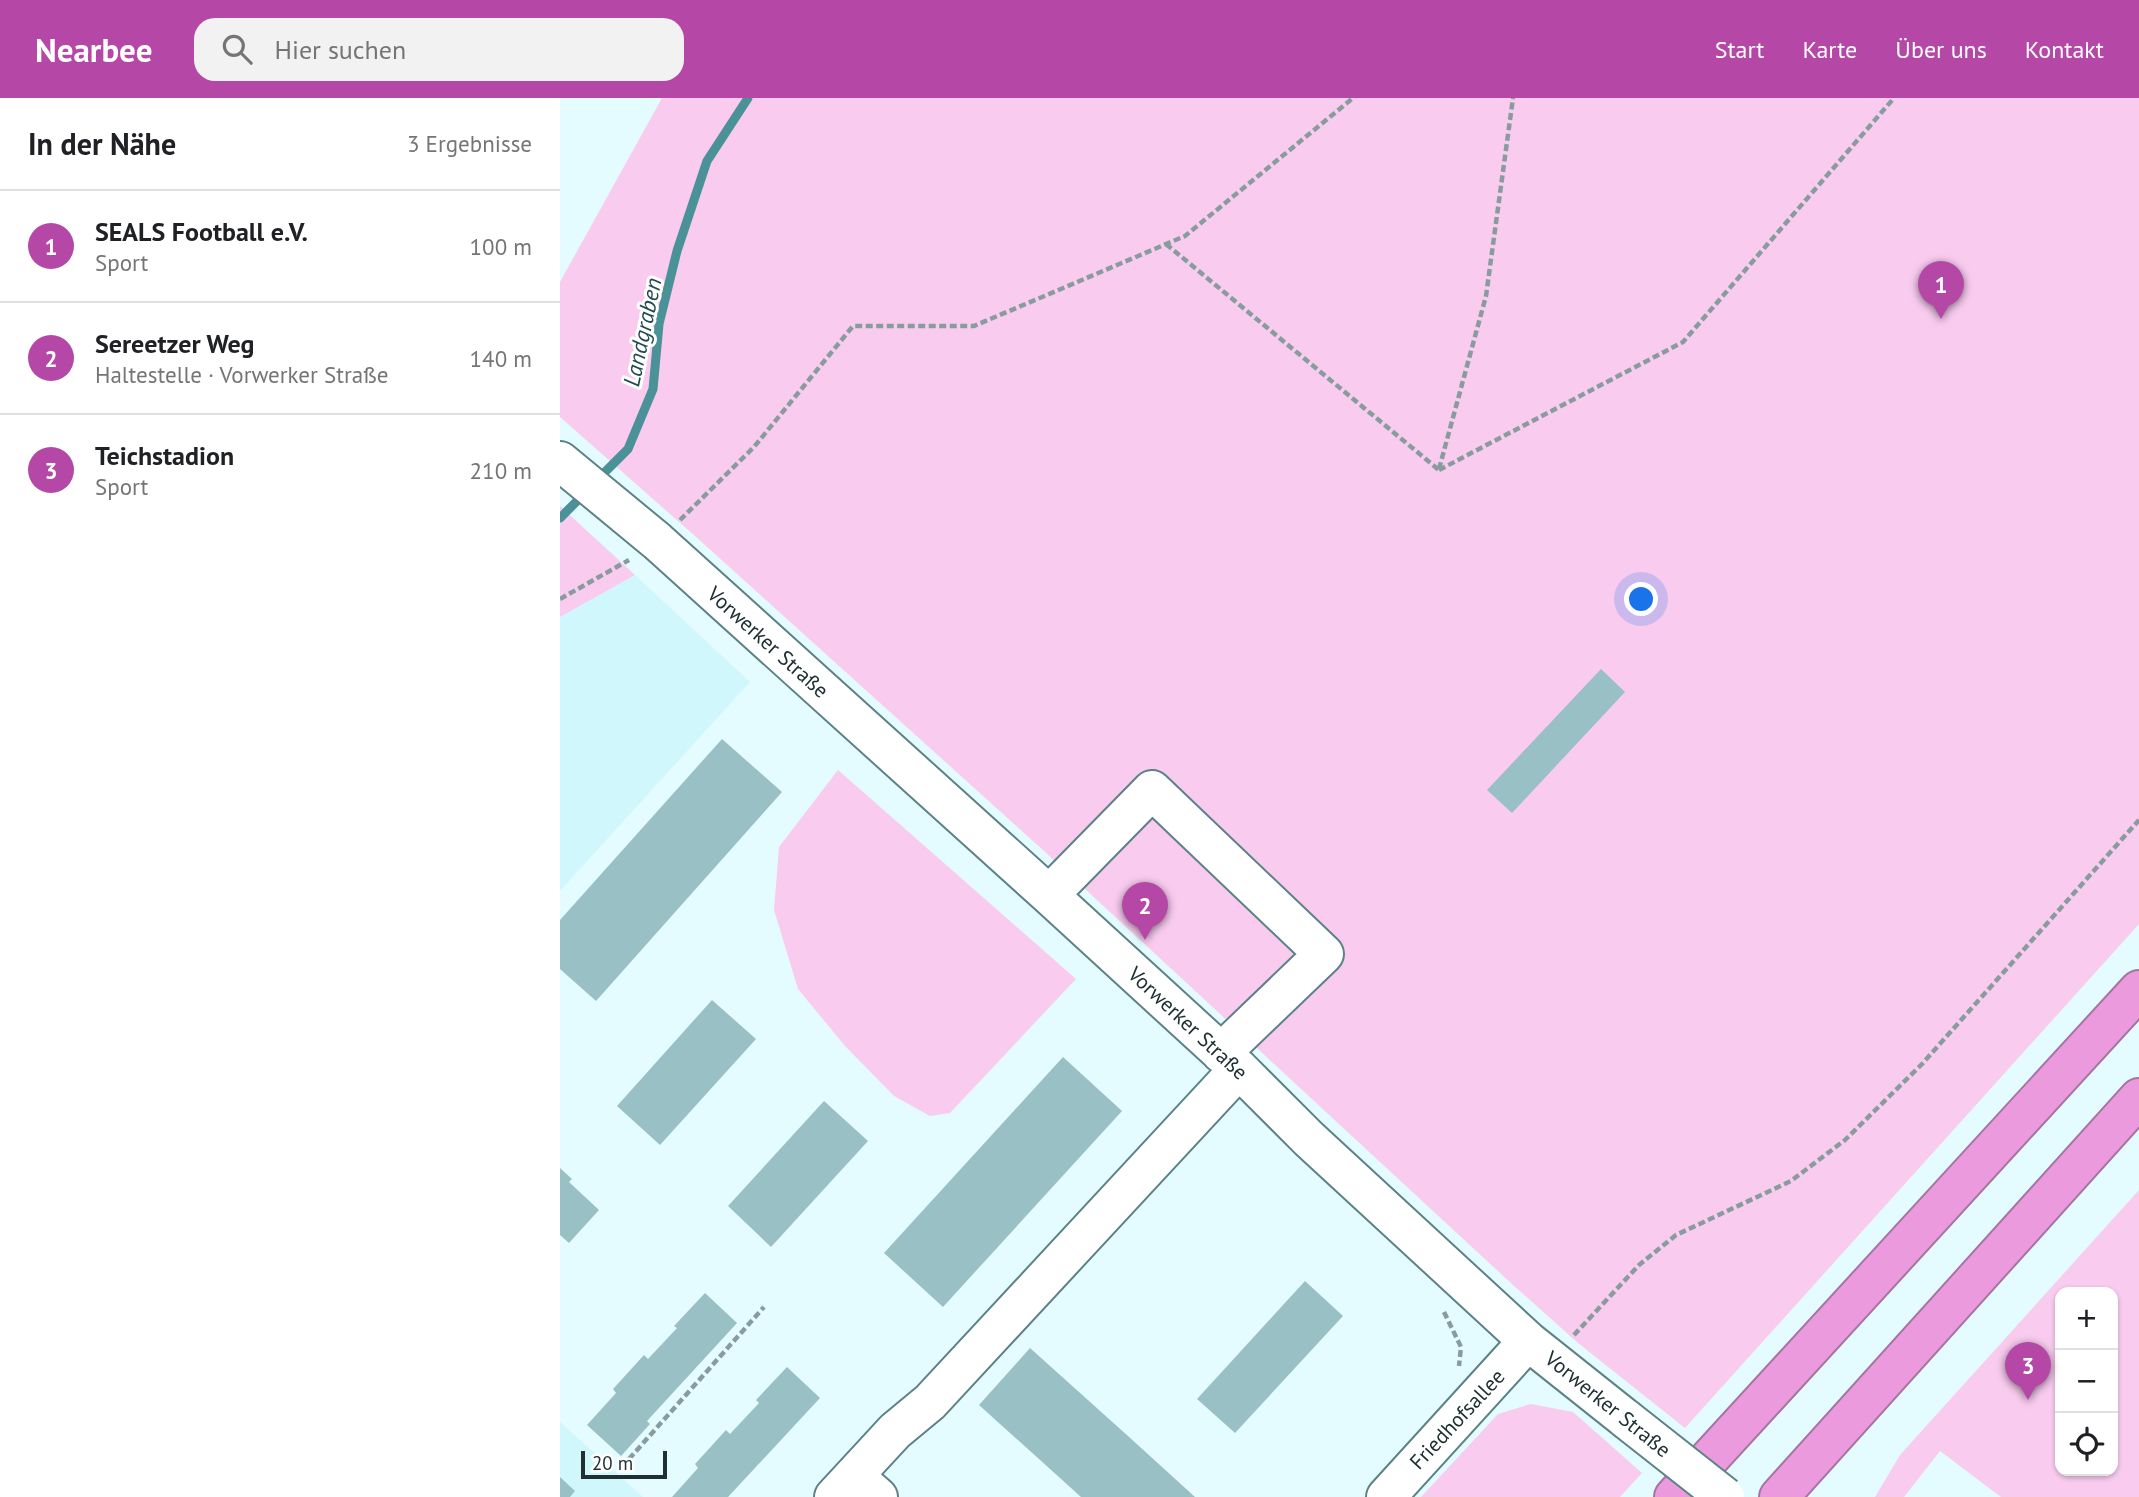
<!DOCTYPE html>
<html lang="de">
<head>
<meta charset="utf-8">
<style>
  :root { --surface:#fff; --page:#f2f2f2; --text:#202124; --muted:#757577; --line:#e0e0e0; --accent:#b547a6 }
  body { margin:0; font-family:"PT Sans",sans-serif; background:var(--page); color:var(--text) }
  .controls { position:absolute; right:21px; bottom:21px; display:grid; overflow:hidden; border-radius:14px; box-shadow:0 2px 5px #0004 }
  .controls button { width:63px; height:63px; display:grid; place-items:center; padding:0; border:0; border-bottom:2px solid var(--line); background:var(--surface); color:var(--text); font:35px sans-serif }
  .scale { position:absolute; left:21px; bottom:18px; width:86px; box-sizing:border-box; padding-left:7px; border:4px solid #203032; border-top:0; font-size:19px; line-height:24px; white-space:nowrap; color:#203032; -webkit-text-stroke:5px #fff; paint-order:stroke }
  .you { position:absolute; left:1082px; top:502px; width:24px; height:24px; margin:-18px; border:5px solid #fff; border-radius:50%; background:#1a73e8; box-shadow:0 0 0 10px #1a73e833 }
  .badge { display:grid; place-items:center; width:46px; height:46px; border-radius:50%; background:var(--accent); color:#fff; font-size:23px; font-weight:700 }
  .pin { position:absolute; translate:-50% -58px; filter:drop-shadow(0 2px 4px #0008) }
  .pin::after { content:''; position:absolute; top:37px; width:24px; height:21px; background:inherit; clip-path:polygon(0 0,100% 0,50% 100%) }
  .list { margin:0; padding:0; list-style:none }
  h2 { display:flex; justify-content:space-between; align-items:center; height:91px; margin:0; padding:0 28px; font-size:30px }
  h2 small { font-size:23px; font-weight:400; color:var(--muted) }
  .list li { display:grid; grid-template-columns:46px 1fr auto; gap:21px; align-items:center; box-sizing:border-box; height:112px; padding:0 28px; border-top:2px solid var(--line) }
  .list b { display:block; font-size:26px; white-space:nowrap }
  .list p { margin:0; font-size:23px; white-space:nowrap; color:var(--muted) }
  .list em { font-size:23px; font-style:normal; color:var(--muted) }
  .icon { flex:none; width:38px; height:38px; fill:none; stroke:currentColor; stroke-width:2; stroke-linecap:round; stroke-linejoin:round }
  .map { position:relative; flex:none; width:1579px; height:1399px; overflow:hidden }
  header { display:flex; align-items:center; gap:42px; box-sizing:border-box; height:98px; padding:0 35px; background:var(--accent); color:#fff }
  header strong { font-size:33px }
  nav { display:flex; gap:38px; margin-inline-start:auto; font-size:24px }
  .search { width:490px; height:63px; background:var(--page); display:flex; align-items:center; gap:18px; box-sizing:border-box; padding:0 24px; border-radius:21px; color:var(--muted); font-size:26px }
  main { display:flex }
  aside { flex:1; background:var(--surface) }
  .map>svg:first-child { display:block }
  .built { fill:#d0f8fc }
  .green { fill:#f8cbef; fill-rule:evenodd }
  .lines { fill:none; stroke-linecap:round; stroke-linejoin:round }
  .stream { stroke:#4b9198; stroke-width:9 }
  .building { fill:#99c0c4 }
  .minor-casing { stroke:#5d8286; stroke-width:42 }
  .highway-casing { stroke:#a575a2; stroke-width:42 }
  .path { stroke:#889c9f; stroke-width:4.5; stroke-dasharray:7 3.5; stroke-linecap:butt }
  .minor { stroke:#fff; stroke-width:38 }
  .highway { stroke:#ec9ade; stroke-width:38 }
  .minor-bridge-casing { stroke:#5d8286; stroke-width:42; stroke-linecap:butt }
  .minor-bridge { stroke:#fff; stroke-width:38 }
  .labels { text-anchor:middle; dominant-baseline:central; stroke-width:6; stroke-linejoin:round; paint-order:stroke }
  .street-label { font-size:21px; fill:#203032; stroke:#fff }
  .water-label { font-size:23px; font-style:italic; fill:#214b50; stroke:#fff }
</style>
</head>
<body>
<header>
<strong>Nearbee</strong>
<div class="search"><svg class="icon" aria-label="search" viewBox="0 0 24 24"><circle cx="10" cy="10" r="6"/><path d="M15 15l6 6"/></svg>Hier suchen</div>
<nav><a>Start</a><a>Karte</a><a>Über uns</a><a>Kontakt</a></nav>
</header>
<main>
<aside>
<h2>In der Nähe<small>3 Ergebnisse</small></h2>
<ul class="list">
<li><span class="badge">1</span><div><b>SEALS Football e.V.</b><p>Sport</p></div><em>100 m</em></li>
<li><span class="badge">2</span><div><b>Sereetzer Weg</b><p>Haltestelle · Vorwerker Straße</p></div><em>140 m</em></li>
<li><span class="badge">3</span><div><b>Teichstadion</b><p>Sport</p></div><em>210 m</em></li>
</ul>
</aside>
<div class="map">
<svg width="1579" height="1399" viewBox="0 0 1579 1399">
  <rect width="100%" height="100%" fill="#e4fcff"/>
  <path class="built" d="M75 477 190 584 0 793V519Z
    M0 1324 83 1399H0Z"/>
  <path class="green" d="M102 0H1579V826L1125 1330 1018 1245 953 1187 484 753 135 438 0 319V184Z
    M0 408 75 477 0 519Z
    M278 672 516 881 390 1015 370 1018 334 998 285 948 238 891 214 812 219 749Z
    M1579 1092V1399H1441L1380 1353 1344 1399H1315L1340 1357ZM1500 1194H1553V1373H1500Z
    M971 1306 1013 1314 1082 1375 1060 1399H861L938 1316Z"/>
  <g class="lines">
    <path class="stream" d="M38 381 68 351 93 291 99 226 117 153 147 63 188 0
      M0 420 26 394"/>
  </g>
  <path class="building" d="M1041 571 1065 594 952 715 927 692Z
    M162 641 222 694 36 903 0 871V822Z
    M152 902 196 941 100 1047 57 1008Z
    M503 959 562 1013 383 1209 324 1155Z
    M264 1003 308 1043 211 1149 168 1108Z
    M0 1070 12 1081 9 1084 39 1112 9 1145 0 1137Z
    M745 1183 783 1218 675 1335 637 1301Z
    M145 1195 177 1225 87 1323 90 1326 61 1358 27 1327 56 1295 53 1291 84 1257 88 1261 117 1230 114 1228Z
    M470 1250 568 1338 635 1399H521L419 1307Z
    M227 1269 260 1300 168 1399H112L138 1370 135 1366 166 1332 170 1336 199 1305 196 1302Z
    M0 1379 15 1393 10 1399H0Z"/>
  <g class="lines">
    <defs>
      <path id="minor" d="M0 363 97 443 489 797 679 971 749 1041 968 1243 1066 1321
        M489 797 592 692 764 856 661 955
        M294 1378 318 1399
        M274 1399 335 1333 370 1304 679 971
        M826 1399 968 1243"/>
      <path id="highway" d="M1114 1399 1579 892
        M1219 1399 1579 1000"/>
    </defs>
    <use href="#minor" class="minor-casing"/>
    <use href="#highway" class="highway-casing"/>
    <path class="path" d="M606 146 879 372
      M879 371 926 198 953 0
      M879 372 1123 244 1334 0
      M120 422 194 349 293 228H414L625 138 793 0
      M0 501 69 462
      M884 1214 901 1249 899 1268
      M1014 1237 1079 1167 1116 1137 1231 1083 1285 1042 1362 966 1579 722
      M69 1361 204 1209"/>
    <use href="#minor" class="minor"/>
    <use href="#highway" class="highway"/>
    <defs>
      <path id="minor-bridge" d="M1066 1321 1165 1399"/>
    </defs>
    <use href="#minor-bridge" class="minor-bridge-casing"/>
    <use href="#minor-bridge" class="minor-bridge"/>
  </g>
  <g class="labels">
    <g class="street-label">
      <text transform="translate(208 544) rotate(42)">Vorwerker Straße</text>
      <text transform="translate(628 925) rotate(43)">Vorwerker Straße</text>
      <text transform="translate(1048 1306) rotate(39)">Vorwerker Straße</text>
      <text transform="translate(897 1321) rotate(-47)">Friedhofsallee</text>
    </g>
    <g class="water-label">
      <text transform="translate(82 234) rotate(-78)">Landgraben</text>
    </g>
  </g>
</svg>
<div class="controls">
<button>+</button>
<button>−</button>
<button><svg class="icon" aria-label="locate" viewBox="0 0 24 24"><circle cx="12" cy="12" r="6"/><path d="M12 2v4M12 18v4M2 12h4M18 12h4"/></svg></button>
</div>
<div class="scale">20 m</div>
<div class="you"></div>
<div class="pin badge" style="left:1381px;top:221px">1</div>
<div class="pin badge" style="left:585px;top:842px">2</div>
<div class="pin badge" style="left:1468px;top:1302px">3</div>
</div>
</main>
</body>
</html>
